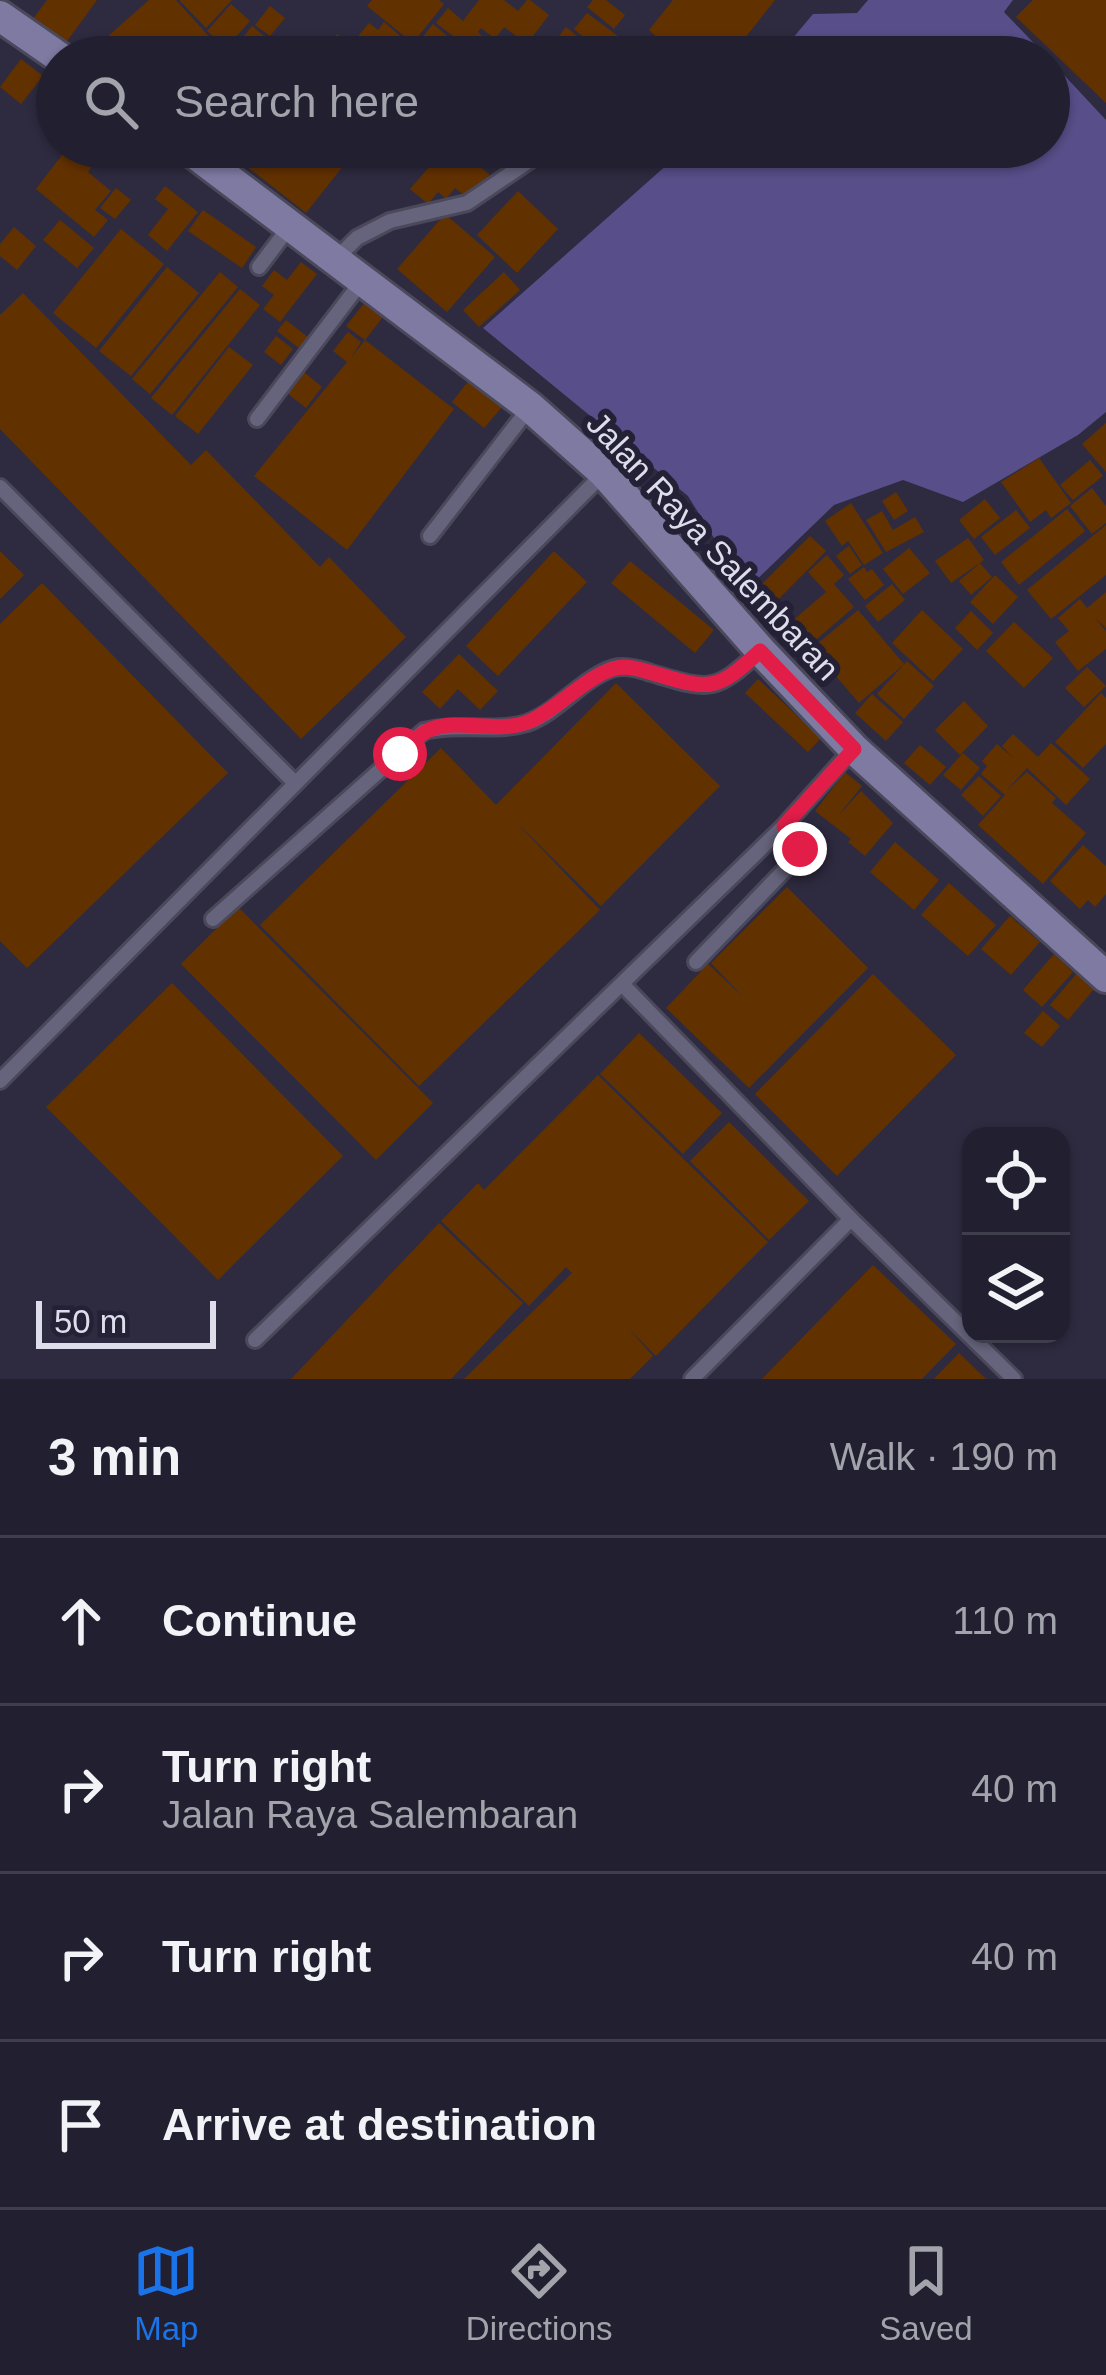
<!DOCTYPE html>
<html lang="en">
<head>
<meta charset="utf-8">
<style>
  :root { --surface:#222030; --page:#2a2838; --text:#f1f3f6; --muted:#a2a3ab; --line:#3f3e4c; --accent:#1a73e8 }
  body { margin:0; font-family:Arial,sans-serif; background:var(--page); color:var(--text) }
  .controls { position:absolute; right:36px; bottom:36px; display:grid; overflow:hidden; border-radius:24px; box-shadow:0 3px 9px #0004 }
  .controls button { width:108px; height:108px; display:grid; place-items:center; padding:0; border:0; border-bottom:3px solid var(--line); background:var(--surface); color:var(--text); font:60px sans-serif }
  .scale { position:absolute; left:36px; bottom:30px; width:180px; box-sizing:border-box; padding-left:12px; border:6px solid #deddeb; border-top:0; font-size:33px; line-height:42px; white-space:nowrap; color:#deddeb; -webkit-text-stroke:9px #242136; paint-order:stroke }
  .stop { position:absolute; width:36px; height:36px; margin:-27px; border:9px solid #e11d48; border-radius:50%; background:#fff }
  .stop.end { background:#e11d48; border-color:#fff; box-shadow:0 3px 12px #0008 }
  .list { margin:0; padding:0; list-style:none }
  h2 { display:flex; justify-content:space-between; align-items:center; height:156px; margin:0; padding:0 48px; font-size:51px }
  h2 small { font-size:39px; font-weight:400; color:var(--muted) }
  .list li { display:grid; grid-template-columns:78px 1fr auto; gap:36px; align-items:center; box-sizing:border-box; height:168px; padding:0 48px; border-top:3px solid var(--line) }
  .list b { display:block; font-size:45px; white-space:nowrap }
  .list p { margin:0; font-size:39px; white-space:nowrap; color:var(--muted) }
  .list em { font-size:39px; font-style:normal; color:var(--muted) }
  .icon { flex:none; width:66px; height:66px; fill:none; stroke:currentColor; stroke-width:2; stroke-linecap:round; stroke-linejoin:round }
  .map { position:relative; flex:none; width:1106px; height:1379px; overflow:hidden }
  .search { position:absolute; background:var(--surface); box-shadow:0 3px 9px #0004; left:36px; right:36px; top:36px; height:132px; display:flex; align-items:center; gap:30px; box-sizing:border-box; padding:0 42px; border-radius:66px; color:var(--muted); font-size:45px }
  .sheet { height:828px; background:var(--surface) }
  nav { display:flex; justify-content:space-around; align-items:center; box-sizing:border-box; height:168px; border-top:3px solid var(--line); background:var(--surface); font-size:33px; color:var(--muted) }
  nav a { display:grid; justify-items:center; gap:6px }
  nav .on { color:var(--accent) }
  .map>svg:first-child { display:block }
  .green { fill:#584e89 }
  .building { fill:#623100 }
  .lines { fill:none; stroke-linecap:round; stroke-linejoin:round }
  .lane-casing { stroke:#4a485a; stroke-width:20 }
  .secondary-casing { stroke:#4a485a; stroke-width:36 }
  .lane { stroke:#66647c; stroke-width:14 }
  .secondary { stroke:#7f7aa2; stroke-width:30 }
  .route { stroke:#e11d48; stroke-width:15 }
  .labels { text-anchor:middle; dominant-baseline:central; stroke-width:12; stroke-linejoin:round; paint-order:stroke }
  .street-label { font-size:33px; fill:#deddeb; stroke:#242136 }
</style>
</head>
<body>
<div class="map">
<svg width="1106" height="1379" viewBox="0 0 1106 1379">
  <rect width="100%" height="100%" fill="#2e2b40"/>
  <path class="green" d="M868 0H1013L1004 12 1047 57H777L813 14 857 13Z
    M1049 59 1106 120V412L1078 435 963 502 903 480 834 505 746 590 688 496 483 328 687 147H1049Z"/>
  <path class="building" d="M47 0H97L65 44 32 20Z
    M149 0H176L223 52 218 57H123L106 38Z
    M179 0H232L206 28Z
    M372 0H439L444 4 413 43 367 6Z
    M479 0H504L518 11 527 0H530L549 15 527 44 504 27 495 39 481 28 478 32 482 36 471 50 436 23 448 8 463 21Z
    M593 0H606L625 15 614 29 587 7Z
    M673 0H775L730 57H659L650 50 659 39 649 30Z
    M1033 0H1106V103L1016 17Z
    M231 4 250 21 226 48 207 31Z
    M270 6 285 18 270 36 255 25Z
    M587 13 622 39 607 57 574 29Z
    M384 22 412 46 403 57H322L319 55 337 34 357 50 360 47 362 49 367 44 358 36 369 23 378 30Z
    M433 24 451 39 474 57H407Z
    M252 26 290 57H227Z
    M566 27 599 54 597 57H565L551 46Z
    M500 35 519 50 527 57H484Z
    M21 59 43 76 21 104 0 87Z
    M68 147H107L88 172 111 191 95 210 108 220 94 237 36 189Z
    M237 147H286L296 155 302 147H330L347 161 306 213 231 154Z
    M421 147H456L490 175 470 200 455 188 446 199 438 192 428 204 410 189 430 166 415 155Z
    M165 186 198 212 167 251 148 235 168 209 155 199Z
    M116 188 131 200 115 219 100 208Z
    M518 191 558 229 517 273 477 235Z
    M203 210 256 247 242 268 188 231Z
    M445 214 495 257 447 312 397 269Z
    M60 220 94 248 77 268 43 240Z
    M14 227 36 246 17 270 0 256V244Z
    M121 229 164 264 96 348 53 313Z
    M301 262 317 274 280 322 263 309 274 295 262 286 274 270 287 280Z
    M167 267 199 293 131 376 99 351Z
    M220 272 238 287 150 394 132 379Z
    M504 272 520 290 479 327 463 310Z
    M240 289 260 305 172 415 151 398Z
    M23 293 191 465 206 450 320 567 329 557 406 637 301 739 0 429V315Z
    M365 302 383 317 365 340 346 326Z
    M286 320 309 338 300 349 277 331Z
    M348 332 361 342 351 358 365 340 454 409 347 550 254 476 347 362 333 351Z
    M276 336 293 349 281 365 264 352Z
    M229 347 253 365 198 434 175 416Z
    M304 372 322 387 306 408 287 393Z
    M470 379 503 406 484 428 452 402Z
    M1106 423V472L1082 444Z
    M1039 458 1071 503 1051 518 1046 510 1030 522 1001 482Z
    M1090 460 1103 476 1073 500 1060 485Z
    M1092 488 1106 506V523L1092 534 1070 506Z
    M896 492 908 511 894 520 882 501Z
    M985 499 1000 518 974 539 959 520Z
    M851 503 883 553 864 565 848 541 842 546 825 521Z
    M1067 509 1085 531 1019 585 1001 562Z
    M1016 510 1030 528 995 555 981 537Z
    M882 511 893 530 915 517 924 532 886 552 866 520Z
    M1106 525V575L1051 619 1027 590Z
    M810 536 826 551 765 613 749 597Z
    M968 538 984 560 951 583 935 561Z
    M849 546 862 565 850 574 836 556Z
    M909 548 930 573 903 594 883 569Z
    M0 551 24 575 0 599Z
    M554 551 587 582 498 676 466 646Z
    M827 555 844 575 834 584 854 607 803 651 783 629 826 592 808 572Z
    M630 561 714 630 695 653 611 583Z
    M980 563 992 577 971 595 959 581Z
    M864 567 867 572 872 569 884 585 865 600 848 579Z
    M995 575 1018 597 993 624 970 602Z
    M42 583 228 773 27 968 0 941V624Z
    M892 584 905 600 878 622 865 606Z
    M1106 592V628L1094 617 1106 631V649L1078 671 1055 642 1069 631 1058 618 1080 599 1087 608Z
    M858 610 904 664 859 703 828 667 820 673 805 654Z
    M922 610 963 649 933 681 892 643Z
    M971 611 993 633 977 650 955 628Z
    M1014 622 1053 658 1024 688 986 651Z
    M459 654 498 691 480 710 458 689 440 709 422 692Z
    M907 661 934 686 904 719 877 694Z
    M1087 667 1106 686 1084 707 1065 688Z
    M758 679 821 738 808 752 745 693Z
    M616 683 720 786 601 906 515 821 600 910 419 1086 260 925 441 748 496 805Z
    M1101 693 1106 698V744L1083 768 1055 742Z
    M872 694 903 722 886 741 855 713Z
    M964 701 988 726 960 755 935 730Z
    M1013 734 1038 757 1051 743 1090 779 1066 805 1027 768 1008 789 1027 772 1056 798 1052 803 1086 833 1043 884 978 825 1005 795 981 774 987 766 982 761 997 744 1013 758 1002 746Z
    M920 745 946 767 930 785 904 763Z
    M963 753 980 768 961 790 943 775Z
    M845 772 862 786 838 816 861 791 893 823 865 856 848 842 851 839 815 811Z
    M979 776 1001 796 983 816 961 795Z
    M895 842 939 880 914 910 870 872Z
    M1083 845 1106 866V894L1095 907 1088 900 1080 909 1050 881Z
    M949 883 996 925 968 956 921 915Z
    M787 887 868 968 749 1088 666 1008 708 964 742 996 711 963Z
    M238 907 433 1103 376 1160 181 964Z
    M1010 916 1040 942 1011 975 981 949Z
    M1054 954 1073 972 1042 1007 1023 990Z
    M1077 973 1095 988 1068 1020 1050 1005Z
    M873 974 956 1055 837 1176 755 1094Z
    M172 983 343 1156 218 1280 46 1107Z
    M1043 1011 1060 1026 1042 1047 1024 1033Z
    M639 1033 722 1113 683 1154 600 1074Z
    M598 1075 768 1242 656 1356 628 1328 653 1356 630 1379H464L572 1273 566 1267 529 1306 441 1221 478 1183 484 1190Z
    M729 1122 809 1201 769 1240 690 1161Z
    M439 1223 523 1303 451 1379H291Z
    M873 1265 956 1344 922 1379H762Z
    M959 1353 986 1379H934Z"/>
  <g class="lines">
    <defs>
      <path id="lane" d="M335 260 357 238 390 221 467 203 532 159
        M259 267 290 226
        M257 419 362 281
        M0 487 295 783
        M430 536 530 407
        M213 919 424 731C459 722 494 733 527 723 558 712 582 678 614 668 626 665 640 669 651 673 710 690 713 694 760 651
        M696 962 796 858 799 849 798 839 784 826
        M622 984 851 1219 1014 1379
        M0 1081 604 473
        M255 1340 784 826 853 749
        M692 1379 851 1219"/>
      <path id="secondary" d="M0 16 59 57
        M186 147 530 407 604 473 761 651 854 749 1106 977"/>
    </defs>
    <use href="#lane" class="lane-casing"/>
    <use href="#secondary" class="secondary-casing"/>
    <use href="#lane" class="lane"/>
    <use href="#secondary" class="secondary"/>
  </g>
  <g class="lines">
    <path class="route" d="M400 754C409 746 418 735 429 730 460 717 498 735 530 721 556 710 590 673 617 668 628 665 642 670 653 673 710 690 716 692 760 651L854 749 784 826 798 839 800 849"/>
  </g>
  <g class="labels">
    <g class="street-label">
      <text transform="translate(713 546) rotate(47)">Jalan Raya Salembaran</text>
    </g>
  </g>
</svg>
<div class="controls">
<button><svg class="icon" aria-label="locate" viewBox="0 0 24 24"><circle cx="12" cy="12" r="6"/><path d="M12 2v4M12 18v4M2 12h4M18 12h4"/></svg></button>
<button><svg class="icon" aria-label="layers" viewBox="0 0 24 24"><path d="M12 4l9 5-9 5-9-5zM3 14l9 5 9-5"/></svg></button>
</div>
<div class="scale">50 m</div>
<div class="stop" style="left:400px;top:754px"></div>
<div class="stop end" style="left:800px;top:849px"></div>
<div class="search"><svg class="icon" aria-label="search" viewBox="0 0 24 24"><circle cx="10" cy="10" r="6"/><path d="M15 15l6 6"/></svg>Search here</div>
</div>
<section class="sheet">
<h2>3 min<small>Walk · 190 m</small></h2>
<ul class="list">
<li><svg class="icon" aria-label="ahead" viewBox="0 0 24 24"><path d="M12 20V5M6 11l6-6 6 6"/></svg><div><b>Continue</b></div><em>110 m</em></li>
<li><svg class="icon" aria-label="right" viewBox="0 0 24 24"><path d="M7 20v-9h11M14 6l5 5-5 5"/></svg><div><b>Turn right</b><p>Jalan Raya Salembaran</p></div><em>40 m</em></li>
<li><svg class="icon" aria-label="right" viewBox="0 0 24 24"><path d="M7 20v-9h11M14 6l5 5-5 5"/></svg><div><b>Turn right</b></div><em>40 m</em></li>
<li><svg class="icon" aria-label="arrive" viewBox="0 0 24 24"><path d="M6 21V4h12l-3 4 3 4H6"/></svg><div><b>Arrive at destination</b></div></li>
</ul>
</section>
<nav>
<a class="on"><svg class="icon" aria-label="map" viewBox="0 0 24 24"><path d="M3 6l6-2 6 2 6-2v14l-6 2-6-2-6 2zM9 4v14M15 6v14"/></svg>Map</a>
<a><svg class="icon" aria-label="directions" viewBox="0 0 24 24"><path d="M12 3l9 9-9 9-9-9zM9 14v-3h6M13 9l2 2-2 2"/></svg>Directions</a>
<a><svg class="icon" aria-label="saved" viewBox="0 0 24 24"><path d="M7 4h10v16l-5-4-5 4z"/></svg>Saved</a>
</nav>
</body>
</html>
